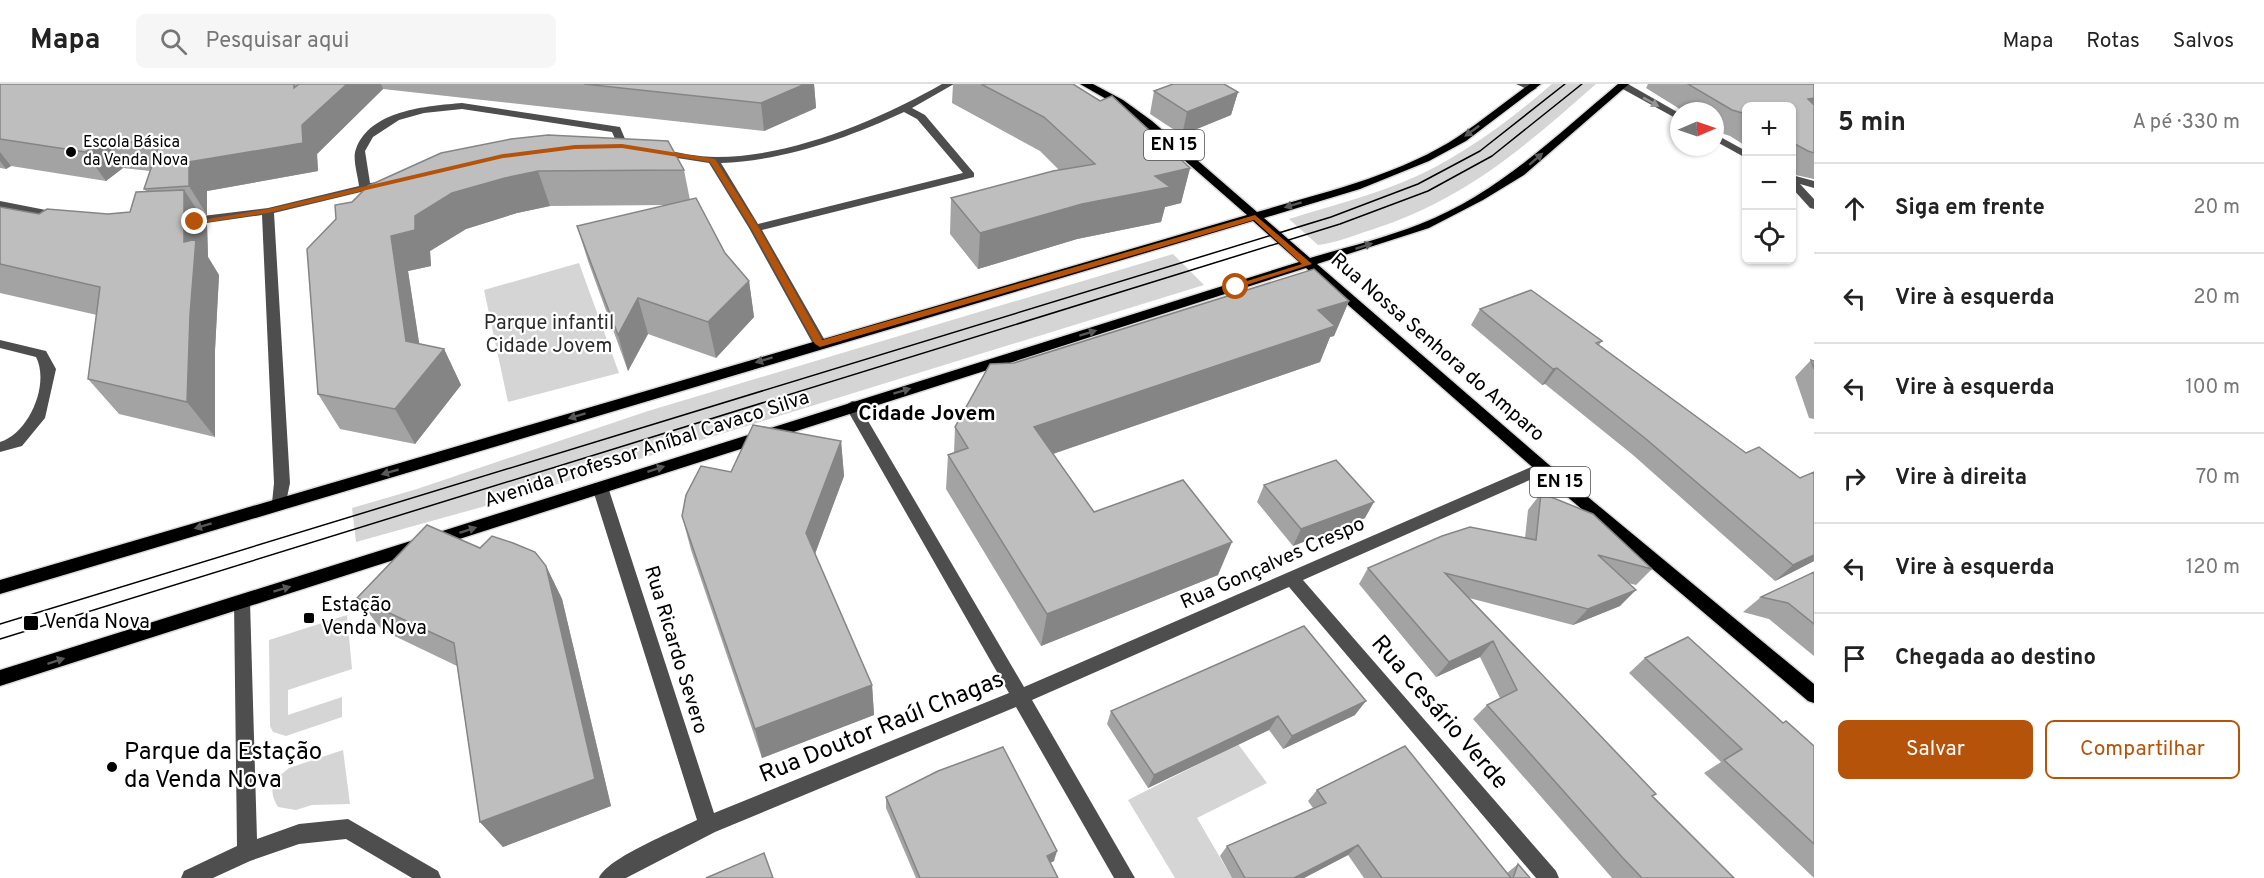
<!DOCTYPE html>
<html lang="pt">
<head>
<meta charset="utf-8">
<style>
  :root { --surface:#fff; --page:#f6f6f6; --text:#222; --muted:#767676; --line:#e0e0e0; --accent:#b45309 }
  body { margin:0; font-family:Overpass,sans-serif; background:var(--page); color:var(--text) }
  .controls { position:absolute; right:18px; top:18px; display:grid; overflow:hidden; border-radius:9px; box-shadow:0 2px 4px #0004 }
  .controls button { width:54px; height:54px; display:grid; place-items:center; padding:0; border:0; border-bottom:2px solid var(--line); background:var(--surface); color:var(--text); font:30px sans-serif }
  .compass { position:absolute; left:1670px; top:18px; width:54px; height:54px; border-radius:50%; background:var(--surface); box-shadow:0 2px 4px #0004; rotate:88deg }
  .stop { position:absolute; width:18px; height:18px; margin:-14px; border:4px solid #b45309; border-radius:50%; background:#fff }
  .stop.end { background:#b45309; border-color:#fff; box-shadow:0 2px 6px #0008 }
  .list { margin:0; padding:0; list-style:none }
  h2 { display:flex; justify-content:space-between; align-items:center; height:78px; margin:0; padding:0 24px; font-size:26px }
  h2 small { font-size:20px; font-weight:400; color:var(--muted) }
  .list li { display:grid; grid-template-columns:39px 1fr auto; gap:18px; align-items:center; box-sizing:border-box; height:90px; padding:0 24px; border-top:2px solid var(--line) }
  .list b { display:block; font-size:22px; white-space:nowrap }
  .list em { font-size:20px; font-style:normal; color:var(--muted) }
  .actions { display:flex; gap:12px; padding:18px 24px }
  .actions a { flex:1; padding:14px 0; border:2px solid var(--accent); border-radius:9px; text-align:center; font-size:21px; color:var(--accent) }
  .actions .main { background:var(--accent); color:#fff }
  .icon { flex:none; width:33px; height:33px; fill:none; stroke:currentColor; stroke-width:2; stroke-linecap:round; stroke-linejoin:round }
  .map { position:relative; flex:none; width:1814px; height:794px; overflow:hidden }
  header { display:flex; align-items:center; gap:36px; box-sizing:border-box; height:84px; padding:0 30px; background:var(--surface); border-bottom:2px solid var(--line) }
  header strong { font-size:28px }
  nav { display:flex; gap:33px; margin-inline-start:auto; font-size:21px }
  .search { width:420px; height:54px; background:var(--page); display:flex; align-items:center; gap:15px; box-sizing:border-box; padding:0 21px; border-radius:9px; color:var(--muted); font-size:22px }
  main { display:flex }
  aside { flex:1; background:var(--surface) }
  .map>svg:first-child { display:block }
  .green { fill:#d5d5d5 }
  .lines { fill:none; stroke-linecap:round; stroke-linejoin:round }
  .major-casing { stroke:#dbdbdb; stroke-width:3 }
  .minor { fill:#4e4e4e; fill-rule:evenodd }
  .major { fill:#000; fill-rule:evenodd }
  .tram { stroke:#000; stroke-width:1.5 }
  .wall { fill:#a3a3a3 }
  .shaded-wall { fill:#858585 }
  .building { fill:#bebebe; stroke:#858585; stroke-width:1.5 }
  .oneway { fill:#959595 }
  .oneway2 { fill:#595959 }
  .route { fill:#b45309 }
  .poi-dot { fill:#000; stroke:#fff; stroke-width:2 }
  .labels { text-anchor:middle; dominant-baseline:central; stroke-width:4.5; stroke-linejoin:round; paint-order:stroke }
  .far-poi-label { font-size:16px; fill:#000; stroke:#fff; text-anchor:start }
  .shield { fill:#fff; stroke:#4c4c4c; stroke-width:1.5 }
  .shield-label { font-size:18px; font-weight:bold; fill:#000 }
  .park-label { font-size:20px; fill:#2c2c2c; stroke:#fff }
  .street-label { font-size:20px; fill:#000; stroke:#fff }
  .poi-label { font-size:20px; fill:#000; stroke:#fff; text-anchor:start }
  .neighbourhood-label { font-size:21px; font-weight:bold; fill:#000; stroke:#fff }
  .near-street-label { font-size:24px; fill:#000; stroke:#fff }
  .near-poi-label { font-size:24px; fill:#000; stroke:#fff; text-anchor:start }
</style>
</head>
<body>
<header>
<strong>Mapa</strong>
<div class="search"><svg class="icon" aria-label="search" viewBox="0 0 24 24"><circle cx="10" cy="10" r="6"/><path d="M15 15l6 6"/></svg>Pesquisar aqui</div>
<nav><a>Mapa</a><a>Rotas</a><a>Salvos</a></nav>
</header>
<main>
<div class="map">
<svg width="1814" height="794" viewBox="0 0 1814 794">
  <rect width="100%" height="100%" fill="#fff"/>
  <path class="green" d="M1552 0H1596C1523 64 1466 115 1371 146 1354 151 1336 159 1318 161L1289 135C1327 123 1366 113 1403 98 1457 76 1508 38 1552 0Z
    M1173 170 1204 201 500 418 356 458 352 424 417 405 648 327Z
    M579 179 619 289 508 318 484 206Z
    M347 531 352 585 288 606V631L342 613V633L286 652 273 648 270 642 269 556Z
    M1238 660 1267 699 1197 734 1232 794H1175L1128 716Z
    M343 666 350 720 312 721 296 726 278 723C267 705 273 696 289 684Z"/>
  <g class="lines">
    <defs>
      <path id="major" d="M1080 0H1093L1123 16 1152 37 1257 128C1325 108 1400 91 1459 52 1483 36 1506 17 1530 0H1541L1466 57 1429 77 1360 105 1264 134 1310 174C1347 163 1385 154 1420 140 1497 110 1556 52 1618 0H1629L1524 91 1483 116 1429 144 1317 180 1548 380 1814 600V619L1808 617 1538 388 1306 184 0 602V586L1299 178 1253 137 0 510V496L1247 131 1144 41 1115 20Z"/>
    </defs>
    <use href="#major" class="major-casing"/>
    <path class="minor" d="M942 0H954L912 24 925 31 974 89V93L762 146 827 260 820 264 813 260 749 144 709 79 658 71 653 68 658 65C677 68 697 73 717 73 791 73 879 36 942 0ZM904 28 917 35 963 89 758 140 721 79C783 77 848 54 904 28Z
      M1516 0H1530L1537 4 1532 7Z
      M1619 0H1628L1679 29V36L1619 3Z
      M462 19 620 43 628 62 623 65 619 64 612 48 462 25 424 29 399 36 373 53 365 67 370 99 390 97V101L274 129 290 399 285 423H275L272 419 274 399 262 131 186 142 180 138 186 134 268 124 359 102C358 92 352 74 356 65 370 26 427 22 462 19Z
      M1715 50 1746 67V74L1715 57Z
      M1792 91 1814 97V104L1800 100 1814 115V125L1810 124 1792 104Z
      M0 117 61 129 67 132 61 135 0 123Z
      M0 256 46 267 56 285 45 334 22 362 0 368V358C29 349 50 300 36 273L0 264Z
      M852 317 857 318 1024 603 1538 380H1548L1550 384 1548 388 1303 496 1556 787 1559 794H1536L1289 503 1032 616 1135 794H1114L1016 623 715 748 626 794H599C607 774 675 747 697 736L592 403 595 399H605L608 403 714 729 1009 609 845 322Z
      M242 511 248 513 250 518 257 755 299 740 348 735 438 787 441 794H412L346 755 299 760 250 777 213 794H181L184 787 237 762 234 518 236 513Z"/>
    <use href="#major" class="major"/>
    <path class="tram" d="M0 540 1331 133 1418 100 1480 67 1565 0
      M0 555 1340 140 1428 107 1492 72 1582 0"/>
  </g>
  <path class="wall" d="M0 0H814L816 24 764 47 383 5 317 70 318 87 207 107V131H201L207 141 208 173 219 191 215 266V353L119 330 88 295 97 231 0 209V123L39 130H108L130 128 146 107 144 105 150 87 123 84 106 97 11 82 6 85 0 84Z
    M953 0H1073L1190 84 1181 119 1165 123 1161 138 1077 155 978 185 950 150 951 114 1059 86 1040 67 952 19Z
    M1648 0H1814V95L1791 90V22H1746V62L1730 52 1715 47V27H1683L1646 4Z
    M1154 7 1238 8 1231 31 1182 51 1150 30Z
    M441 69 684 86 690 116 725 169 749 197 754 233 716 274 648 250 628 287 588 177 577 142 668 121 550 122 517 129 466 145 430 167 431 182 408 187 419 260 444 265 461 301 415 360 340 345 318 310 352 118Z
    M1349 217 1334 252 1330 253 1320 278 1053 370 1094 428 1218 491 1041 562 946 405 948 371 954 369 955 343 1014 279Z
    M1480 225 1602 257 1599 261 1746 369 1800 394 1814 388V477L1775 497 1633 371 1545 300 1542 301 1471 241Z
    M1811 276 1814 277V335L1809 334 1795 293Z
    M841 357 844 392 815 470 872 601 874 631 762 674 691 466 682 432 731 388Z
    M1264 401 1365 434 1293 462 1257 418Z
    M1541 409 1652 485 1636 501 1628 499 1620 522 1573 541 1469 514 1653 712 1734 794H1612L1473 635 1487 621 1500 614 1480 573 1436 593 1359 500 1368 484 1525 454 1528 426Z
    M480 464 546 482 562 515 611 722 503 763 480 738 457 582 382 546 357 514Z
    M1814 488V572L1769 535 1743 528 1761 513Z
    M1645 574 1783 639 1814 662V794L1704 689 1721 678 1629 589Z
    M1111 627 1355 631 1283 665 1269 646 1148 704 1107 640Z
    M1317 706 1507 789 1518 780 1530 794H1364L1348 771 1304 794H1232L1220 772 1227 762 1313 724 1308 717Z
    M886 713 1054 777 1050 779 1058 794H916L886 724Z"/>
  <path class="shaded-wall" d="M347 0H381L383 5 317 70 318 87 207 107V131L189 102V78L302 41Z
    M805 0H814L816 24 764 47 761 19Z
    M1238 8 1231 31 1182 51 1187 28Z
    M1814 14V32L1808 15Z
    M104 55 123 84 106 97 85 68Z
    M0 68 11 82 6 85 0 77Z
    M1190 84 1181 119 1165 123 1161 138 1077 155 978 185 980 149 1155 92Z
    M538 87 550 122 517 129 466 145 430 167 431 182 408 187 424 290 444 265 461 301 415 360 395 325 406 257 391 152 415 132 452 109 505 94Z
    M184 106 207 141 208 173 219 191 215 266V353L187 318 190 231 184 158Z
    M749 197 754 233 716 274 708 238Z
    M638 214 648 250 628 287 618 251Z
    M1349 217 1334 252 1330 253 1320 278 1029 378 1034 343 1318 226Z
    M1557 284 1545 300 1542 301 1553 285Z
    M841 357 844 392 810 483 806 449Z
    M1374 418 1365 434 1293 462 1301 445Z
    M1232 458 1218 491 1041 562 1047 530Z
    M1814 471V477L1775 497 1793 481Z
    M546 482 562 515 611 722 503 763 480 738Z
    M1636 506 1620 522 1573 541 1588 525Z
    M1493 557 1480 573 1436 593 1449 578Z
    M872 601 874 631 762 674 755 645Z
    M1366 617 1355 631 1283 665 1292 652Z
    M1278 632 1269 646 1148 704 1154 691Z
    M1358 761 1348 771 1304 794H1294Z
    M1057 767 1054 777 1043 782 1047 772Z"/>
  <path class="building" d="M0 0H294V4L299 0H347L302 41 303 59 189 78V102L144 105 159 61 104 55 85 68 0 55Z
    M584 0H805L761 19Z
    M981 0H1073L1100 17 1112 12 1190 84 1155 92 1170 103 1082 120 980 149 951 114 1053 87 1095 80 1044 33Z
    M1173 0H1224L1238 8 1187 28 1154 7Z
    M1688 0H1814V14L1808 15 1814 21V69L1808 67 1791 58V22H1746V30L1732 26Z
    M548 51 668 57 684 86 538 87 505 94 452 109 415 132V146L391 152 406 257 444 265 395 325 318 310 307 165 336 135 335 121 352 118 368 102 441 69 511 55Z
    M184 106V158L196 155 190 231 187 318 88 295 100 203 0 180V123L39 130 47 125 108 130 130 128 136 108Z
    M696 114 725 169 749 197 708 238 638 214 618 251 577 142Z
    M1314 185 1349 217 1318 226 1335 242 1034 343 1094 428 1183 396 1232 458 1047 530 948 371 968 364 955 343 990 280 1014 279Z
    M1531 206 1602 257 1596 259 1746 369 1759 363 1800 394 1814 388V471L1793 481 1646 355 1557 284 1553 285 1480 225Z
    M1811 276 1814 277V285Z
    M753 341 841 357 806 449 872 601 755 645 682 432 686 411 701 382 731 388Z
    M1336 376 1374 418 1301 445 1264 401Z
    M1541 409 1593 430 1652 485 1598 471 1636 506 1588 525 1445 489 1656 710 1652 712 1734 794H1642L1622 773 1487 621 1517 606 1493 557 1449 578 1368 484 1442 452 1470 443 1536 456Z
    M427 441 480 464 492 452 513 459 535 468 546 482 595 695 480 738 454 559 357 514Z
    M1814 488V540L1788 519 1761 513Z
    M1304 542 1366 617 1292 652 1278 632 1154 691 1111 627Z
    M1688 553 1783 639 1786 637 1814 662V760L1724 676 1742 665 1645 574Z
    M1405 662 1511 794H1382L1358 761 1294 794H1245L1227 762 1326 719 1317 706Z
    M1003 663 1057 767 1047 772 1058 794H920L886 713 938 687Z
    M764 769 773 794H706Z
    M1518 780 1530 794H1513Z"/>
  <defs><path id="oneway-solid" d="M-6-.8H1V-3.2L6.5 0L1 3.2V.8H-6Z" transform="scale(1.5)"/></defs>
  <use class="oneway" href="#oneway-solid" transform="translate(1651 18) rotate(29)"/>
  <g class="oneway2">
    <use href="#oneway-solid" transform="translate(1472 47) rotate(144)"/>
    <use href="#oneway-solid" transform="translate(1536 75) rotate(-41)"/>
    <use href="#oneway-solid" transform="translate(1293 121) rotate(163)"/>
    <use href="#oneway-solid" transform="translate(1364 162) rotate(-18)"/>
    <use href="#oneway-solid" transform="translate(1088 249) rotate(-17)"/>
    <use href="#oneway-solid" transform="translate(764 276) rotate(163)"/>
    <use href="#oneway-solid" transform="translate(902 307) rotate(-17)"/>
    <use href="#oneway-solid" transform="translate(577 332) rotate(163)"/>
    <use href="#oneway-solid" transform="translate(656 385) rotate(-18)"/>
    <use href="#oneway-solid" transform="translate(390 388) rotate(164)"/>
    <use href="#oneway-solid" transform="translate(203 442) rotate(163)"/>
    <use href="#oneway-solid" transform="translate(468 446) rotate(-18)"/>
    <use href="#oneway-solid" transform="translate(282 505) rotate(-17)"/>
    <use href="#oneway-solid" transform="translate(56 577) rotate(-18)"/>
  </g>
  <path class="route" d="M622 60 715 75 759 144 822 256 1255 131 1312 180 1234 205V201L1302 180 1254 136 820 263 815 260 751 144 710 78 622 64 575 65 503 74 268 129 195 140 191 138 268 125 503 70 575 61Z"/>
  <g class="poi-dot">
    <circle cx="71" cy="68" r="6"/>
    <rect x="303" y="528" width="12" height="12" rx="3"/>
    <rect x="23" y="531" width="16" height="16" rx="3"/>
    <circle cx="112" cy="683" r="6"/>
  </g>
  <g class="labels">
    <g class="far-poi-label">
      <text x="83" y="59">Escola Básica<tspan x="83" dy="18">da Venda Nova</tspan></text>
    </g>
    <g class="shield">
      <rect x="1144" y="46" width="60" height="30" rx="4.5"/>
      <rect x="1530" y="383" width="60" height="30" rx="4.5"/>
    </g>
    <g class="shield-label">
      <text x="1174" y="61">EN 15</text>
      <text x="1560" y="398">EN 15</text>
    </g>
    <g class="park-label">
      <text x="549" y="240">Parque infantil<tspan x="549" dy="23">Cidade Jovem</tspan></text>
    </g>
    <g class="street-label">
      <text transform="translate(1437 264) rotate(41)">Rua Nossa Senhora do Amparo</text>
      <text transform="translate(647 366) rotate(-18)">Avenida Professor Aníbal Cavaco Silva</text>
      <text transform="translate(1273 480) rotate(-24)">Rua Gonçalves Crespo</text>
      <text transform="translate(675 566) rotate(73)">Rua Ricardo Severo</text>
    </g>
    <g class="poi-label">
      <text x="321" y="522">Estação<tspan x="321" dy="23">Venda Nova</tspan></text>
      <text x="44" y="539">Venda Nova</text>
    </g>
    <g class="neighbourhood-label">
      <text x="927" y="330">Cidade Jovem</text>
    </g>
    <g class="near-street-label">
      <text transform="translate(1439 629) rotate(49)">Rua Cesário Verde</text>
      <text transform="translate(882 644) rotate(-22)">Rua Doutor Raúl Chagas</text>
    </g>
    <g class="near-poi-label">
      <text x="124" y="669">Parque da Estação<tspan x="124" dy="28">da Venda Nova</tspan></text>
    </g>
  </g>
</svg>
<div class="controls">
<button>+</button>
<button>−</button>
<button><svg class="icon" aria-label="locate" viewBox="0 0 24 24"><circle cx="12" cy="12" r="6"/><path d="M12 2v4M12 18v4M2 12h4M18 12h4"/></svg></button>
</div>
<svg class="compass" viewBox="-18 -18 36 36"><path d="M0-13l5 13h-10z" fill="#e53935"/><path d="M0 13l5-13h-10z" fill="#767676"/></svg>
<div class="stop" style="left:1236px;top:203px"></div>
<div class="stop end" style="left:195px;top:138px"></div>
</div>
<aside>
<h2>5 min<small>A pé · 330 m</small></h2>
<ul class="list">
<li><svg class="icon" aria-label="ahead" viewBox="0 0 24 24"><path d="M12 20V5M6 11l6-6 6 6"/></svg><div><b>Siga em frente</b></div><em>20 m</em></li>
<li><svg class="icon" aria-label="left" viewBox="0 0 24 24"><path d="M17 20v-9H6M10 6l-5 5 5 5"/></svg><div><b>Vire à esquerda</b></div><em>20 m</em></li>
<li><svg class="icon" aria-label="left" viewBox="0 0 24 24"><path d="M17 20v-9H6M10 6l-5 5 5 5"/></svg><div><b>Vire à esquerda</b></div><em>100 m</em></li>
<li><svg class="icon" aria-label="right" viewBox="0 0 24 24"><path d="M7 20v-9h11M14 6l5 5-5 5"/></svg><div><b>Vire à direita</b></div><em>70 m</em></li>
<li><svg class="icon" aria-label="left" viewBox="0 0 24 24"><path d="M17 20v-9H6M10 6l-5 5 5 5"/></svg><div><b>Vire à esquerda</b></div><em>120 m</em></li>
<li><svg class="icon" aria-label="arrive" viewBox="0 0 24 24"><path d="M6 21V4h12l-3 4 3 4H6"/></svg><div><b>Chegada ao destino</b></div></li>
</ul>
<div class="actions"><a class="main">Salvar</a><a>Compartilhar</a></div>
</aside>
</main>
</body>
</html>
